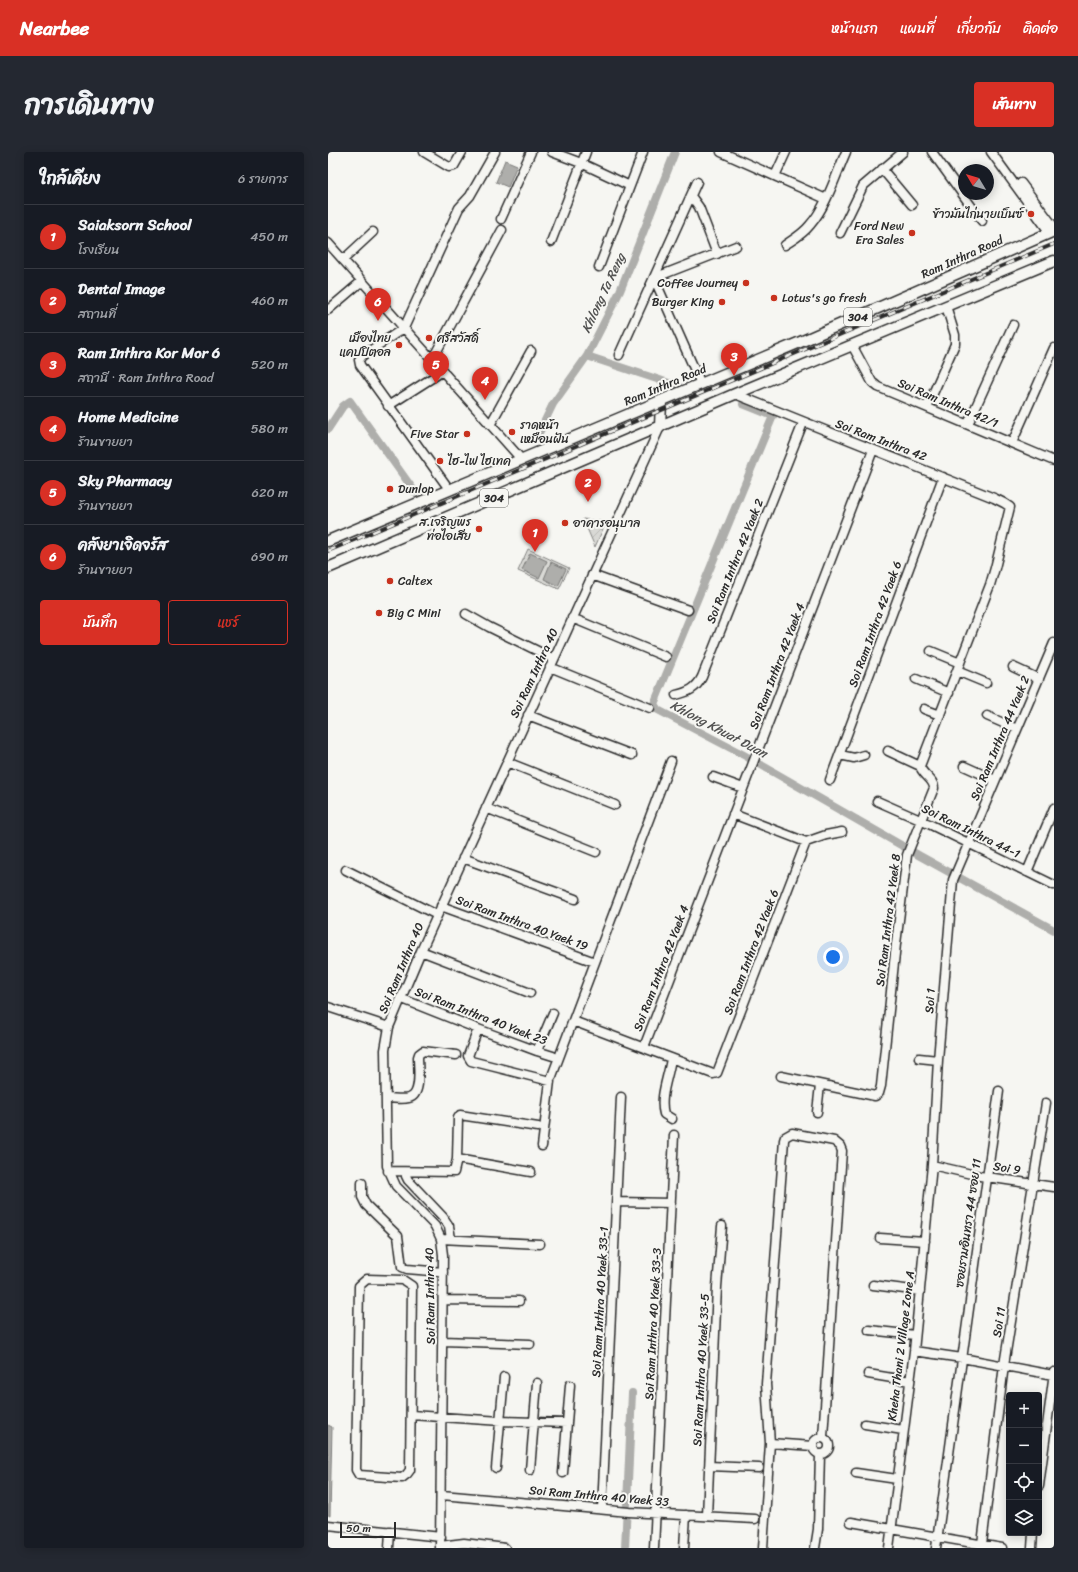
<!DOCTYPE html>
<html lang="th">
<head>
<meta charset="utf-8">
<style>
  :root { --surface:#171b24; --page:#242831; --text:#f1f3f6; --muted:#9ea1a6; --line:#363941; --accent:#d93025 }
  body { margin:0; font-family:Sriracha,"Playpen Sans Thai",sans-serif; background:var(--page); color:var(--text) }
  .controls { position:absolute; right:12px; bottom:12px; display:grid; overflow:hidden; border-radius:4px; box-shadow:0 2px 10px #0003 }
  .controls button { width:36px; height:36px; display:grid; place-items:center; padding:0; border:0; border-bottom:1px solid var(--line); background:var(--surface); color:var(--text); font:20px sans-serif }
  .compass { position:absolute; left:630px; top:12px; width:36px; height:36px; border-radius:50%; background:var(--surface); box-shadow:0 2px 10px #0003; rotate:308deg }
  .scale { position:absolute; left:12px; bottom:10px; width:56px; box-sizing:border-box; padding-left:4px; border:2px solid #2b2b2b; border-top:0; font-size:11px; line-height:14px; white-space:nowrap; color:#2b2b2b; -webkit-text-stroke:3px #f6f6f2; paint-order:stroke }
  .you { position:absolute; left:505px; top:805px; width:14px; height:14px; margin:-10px; border:3px solid #fff; border-radius:50%; background:#1a73e8; box-shadow:0 0 0 6px #1a73e833 }
  .badge { display:grid; place-items:center; width:26px; height:26px; border-radius:50%; background:var(--accent); color:#fff; font-size:13px; font-weight:700 }
  .pin { position:absolute; translate:-50% -33px; filter:drop-shadow(0 1px 2px #0008) }
  .pin::after { content:''; position:absolute; top:21px; width:14px; height:12px; background:inherit; clip-path:polygon(0 0,100% 0,50% 100%) }
  .list { margin:0; padding:0; list-style:none }
  h2 { display:flex; justify-content:space-between; align-items:center; height:52px; margin:0; padding:0 16px; font-size:17px }
  h2 small { font-size:13px; font-weight:400; color:var(--muted) }
  .list li { display:grid; grid-template-columns:26px 1fr auto; gap:12px; align-items:center; box-sizing:border-box; height:64px; padding:0 16px; border-top:1px solid var(--line) }
  .list b { display:block; font-size:15px; white-space:nowrap }
  .list p { margin:0; font-size:13px; white-space:nowrap; color:var(--muted) }
  .list em { font-size:13px; font-style:normal; color:var(--muted) }
  .actions { display:flex; gap:8px; padding:12px 16px }
  .actions a { flex:1; padding:9px 0; border:1px solid var(--accent); border-radius:4px; text-align:center; font-size:14px; color:var(--accent) }
  .actions .main { background:var(--accent); color:#fff }
  .icon { flex:none; width:22px; height:22px; fill:none; stroke:currentColor; stroke-width:2; stroke-linecap:round; stroke-linejoin:round }
  .map { position:relative; flex:none; width:726px; height:1396px; overflow:hidden; border-radius:4px }
  header { display:flex; align-items:center; gap:24px; box-sizing:border-box; height:56px; padding:0 20px; background:var(--accent); color:#fff }
  header strong { font-size:19px }
  nav { display:flex; gap:22px; margin-inline-start:auto; font-size:14px }
  .intro { display:flex; align-items:center; justify-content:space-between; box-sizing:border-box; height:96px; padding:0 24px }
  h1 { margin:0; font-size:28px }
  .button { padding:10px 18px; border-radius:4px; background:var(--accent); color:#fff; font-size:14px; font-weight:700 }
  main { display:flex; gap:24px; padding:0 24px }
  aside { flex:1; background:var(--surface); border-radius:4px; box-shadow:0 2px 10px #0003 }
  .map>svg:first-child { display:block }
  .garden { fill:url(#garden-furrows); stroke:#828280 }
  .pitch { fill:#d9d9d5; stroke:#828280 }
  .water { fill:#aeaeab; stroke:#7a7a78 }
  .lines { fill:none; stroke-linecap:round; stroke-linejoin:round }
  .canal { stroke:#aeaeab; stroke-width:8 }
  .minor-casing { stroke:#2b2b2b; stroke-width:11 }
  .major-casing { stroke:#2b2b2b; stroke-width:13 }
  .minor { stroke:#f6f6f2; stroke-width:8 }
  .major { stroke:#f6f6f2; stroke-width:10 }
  .rail-casing { stroke:#2b2b2b; stroke-width:4 }
  .rail { stroke:#f6f6f2; stroke-width:2.5; stroke-dasharray:8; stroke-linecap:butt }
  .poi-dot { fill:#c8321e; stroke:#f6f6f2; stroke-width:1.5 }
  .labels { text-anchor:middle; dominant-baseline:central; stroke-width:4; stroke-linejoin:round; paint-order:stroke }
  .shield { fill:#f6f6f2; stroke:#686867; stroke-width:1 }
  .shield-label { font-size:11px; font-weight:bold; fill:#2b2b2b }
  .poi-label { font-size:12px; fill:#2b2b2b; stroke:#f6f6f2; text-anchor:start }
  .street-label { font-size:12px; fill:#2b2b2b; stroke:#f6f6f2 }
  .water-label { font-size:13px; font-style:italic; fill:#525251; stroke:#f6f6f2 }
</style>
</head>
<body>
<header>
<strong>Nearbee</strong>
<nav><a>หน้าแรก</a><a>แผนที่</a><a>เกี่ยวกับ</a><a>ติดต่อ</a></nav>
</header>
<div class="intro"><h1>การเดินทาง</h1><a class="button">เส้นทาง</a></div>
<main>
<aside>
<h2>ใกล้เคียง<small>6 รายการ</small></h2>
<ul class="list">
<li><span class="badge">1</span><div><b>Saiaksorn School</b><p>โรงเรียน</p></div><em>450 m</em></li>
<li><span class="badge">2</span><div><b>Dental Image</b><p>สถานที่</p></div><em>460 m</em></li>
<li><span class="badge">3</span><div><b>Ram Inthra Kor Mor 6</b><p>สถานี · Ram Inthra Road</p></div><em>520 m</em></li>
<li><span class="badge">4</span><div><b>Home Medicine</b><p>ร้านขายยา</p></div><em>580 m</em></li>
<li><span class="badge">5</span><div><b>Sky Pharmacy</b><p>ร้านขายยา</p></div><em>620 m</em></li>
<li><span class="badge">6</span><div><b>คลังยาเจิดจรัส</b><p>ร้านขายยา</p></div><em>690 m</em></li>
</ul>
<div class="actions"><a class="main">บันทึก</a><a>แชร์</a></div>
</aside>
<div class="map">
<svg width="726" height="1396" viewBox="0 0 726 1396">
  <defs>
    <pattern id="garden-furrows" width="10" height="10" patternUnits="userSpaceOnUse"><rect width="10" height="10" fill="#d9d9d5"/><path d="M-1 1l2-2M0 10L10 0M9 11l2-2" fill="none" stroke="#babab7"/></pattern>
  </defs>
  <rect width="100%" height="100%" fill="#f6f6f2"/>
  <filter id="ink" filterUnits="userSpaceOnUse"><feTurbulence type="fractalNoise" baseFrequency=".025" numOctaves="2"/><feDisplacementMap in="SourceGraphic" scale="8" xChannelSelector="R" yChannelSelector="G"/><feConvolveMatrix kernelMatrix="1 2 1 2 8 2 1 2 1" color-interpolation-filters="sRGB"/></filter>
  <g filter="url(#ink)">
    <path class="garden" d="M255 367 278 370 267 395Z"/>
    <path class="pitch" d="M200 397 241 416 231 437 190 419Z"/>
    <path class="water" d="M177 8 189 13 180 35 168 30Z
      M202 401 219 409 211 426 194 418Z
      M223 410 238 417 230 434 216 427Z
      M0 1273 4 1275 2 1364 0 1363Z"/>
    <g class="lines">
      <path class="canal" d="M259 204 350 234
        M415 252 445 264 326 552 330 558 414 602 592 704 726 778
        M0 277 15 254 22 249 87 340
        M209 285 225 252 259 204 292 139 347 0
        M297 1396 304 1241"/>
      <defs>
        <path id="minor" d="M96 0 121 15 126 14 134 0
          M224 0 253 11 302 34
          M393 0 498 47
          M604 0 654 69
          M663 0 722 81
          M554 17 584 53
          M447 24 458 0
          M693 31 726 75
          M363 44 371 55 389 102
          M173 67 203 0
          M512 81 535 34 575 0
          M223 90 258 0
          M0 91 193 307
          M457 93C466 87 475 82 482 73 498 55 508 23 518 0
          M15 108 45 80
          M271 115 315 0
          M0 158 34 129
          M524 193 544 230 550 235 726 309
          M291 203 369 30
          M104 208 174 78
          M373 232 326 126 408 94
          M407 242 666 346 676 351 682 355 667 416 662 433 592 614C594 623 606 627 606 636L579 703 568 792 553 934 551 941 547 944 453 924
          M60 254 115 219
          M599 255 627 192V183L618 154
          M640 272 685 173
          M162 273 203 199
          M684 291 726 196
          M121 337 32 213 31 208 34 204 76 176 131 56 142 44 167 0
          M264 423 360 458
          M138 462 161 475 226 507
          M244 466 338 505
          M603 499 632 511
          M222 515 322 556
          M685 515 711 527
          M629 519 658 531
          M588 527 621 541
          M348 543C360 540 368 537 374 525L475 271
          M596 557 612 563
          M200 563 304 603
          M659 564 689 577
          M560 599 592 614
          M512 603 526 606 536 603
          M179 610 287 653
          M636 614 667 628
          M385 625 415 636
          M502 628 615 325
          M549 649 601 672 726 733
          M158 656 268 700
          M405 662 478 690 498 683 514 680
          M135 706 247 747
          M18 718 109 763
          M699 720 726 656
          M113 754 267 810
          M93 799 202 841
          M72 846 150 877 209 899 225 904
          M0 855 61 875
          M245 869 385 922 389 921 478 690
          M150 877 140 904 143 909 222 929 214 994
          M316 895 545 298
          M209 899 225 861
          M343 906C341 924 331 944 336 962L344 967
          M591 906 610 908
          M224 924 343 609
          M59 946C66 946 74 948 81 946 94 943 90 916 90 905L91 902 95 899 128 903
          M489 960 492 933
          M129 1007 203 1020
          M604 1013 652 1024 726 1035
          M60 1019 126 1020 129 1007 130 966 132 963 210 975
          M78 1020V1024L80 1028 115 1065 121 1074 123 1087
          M34 1031V1045L38 1053 70 1084 74 1115 79 1117 115 1120
          M289 1050 343 1051
          M552 1086 597 1089
          M113 1087 212 1092
          M39 1127 75 1128 84 1134 82 1318 79 1322 74 1326 31 1323 28 1318 31 1134Z
          M545 1133 592 1139
          M115 1148 191 1149
          M541 1178 587 1183
          M115 1189 202 1192
          M586 1199 634 1206 725 1223
          M540 1222 582 1229
          M83 1263 173 1269 239 1271
          M537 1272 575 1278
          M485 1294a8 8 0 1 1 16 0a8 8 0 1 1-16 0Z
          M442 1291 485 1294
          M381 1314 431 1316
          M168 1316 176 1225
          M202 1318 209 1231
          M235 1321 242 1233
          M528 1321 569 1327
          M711 1334 726 1220
          M114 1343 301 1360 427 1367
          M274 1357 293 945
          M379 1364 389 1135 394 1074
          M523 1370 674 1396
          M0 1373 113 1385
          M654 1392 676 1213 718 951
          M112 1394 136 1391 177 1396
          M61 1396 62 1379
          M112 1396 115 1103 113 1087 107 1074 68 1034 59 1014 57 898 61 875 93 799 332 275
          M326 1396 346 983
          M356 1396 358 1363
          M435 1396 442 1291 438 1232 456 988 457 985 464 981 506 989 512 994 514 999 495 1285
          M487 1396 490 1377 492 1302
          M561 1396 586 1199 604 1013 610 908 625 728 726 491
          M608 1396 671 939
          M704 1396 705 1381"/>
        <path id="major" d="M332 275 333 249
          M0 389 470 191 726 79
          M0 416 407 242 726 109"/>
      </defs>
      <use href="#minor" class="minor-casing"/>
      <use href="#major" class="major-casing"/>
      <use href="#minor" class="minor"/>
      <use href="#major" class="major"/>
      <defs>
        <path id="rail" d="M0 399 726 92"/>
      </defs>
      <use href="#rail" class="rail-casing"/>
      <use href="#rail" class="rail"/>
    </g>
  </g>
  <g class="poi-dot">
    <circle cx="703" cy="62" r="4"/>
    <circle cx="584" cy="81" r="4"/>
    <circle cx="418" cy="131" r="4"/>
    <circle cx="446" cy="146" r="4"/>
    <circle cx="394" cy="150" r="4"/>
    <circle cx="101" cy="186" r="4"/>
    <circle cx="71" cy="193" r="4"/>
    <circle cx="184" cy="280" r="4"/>
    <circle cx="139" cy="282" r="4"/>
    <circle cx="112" cy="309" r="4"/>
    <circle cx="62" cy="337" r="4"/>
    <circle cx="237" cy="371" r="4"/>
    <circle cx="151" cy="377" r="4"/>
    <circle cx="62" cy="429" r="4"/>
    <circle cx="51" cy="461" r="4"/>
  </g>
  <g class="labels">
    <g class="shield">
      <rect x="516" y="156" width="28" height="18" rx="3"/>
      <rect x="152" y="337" width="28" height="18" rx="3"/>
    </g>
    <g class="shield-label">
      <text x="530" y="165">304</text>
      <text x="166" y="346">304</text>
    </g>
    <g class="poi-label">
      <text x="695" y="62" text-anchor="end">ข้าวมันไก่นายเบ็นซ์</text>
      <text x="576" y="74" text-anchor="end">Ford New<tspan x="576" dy="14">Era Sales</tspan></text>
      <text x="410" y="131" text-anchor="end">Coffee Journey</text>
      <text x="454" y="146">Lotus's go fresh</text>
      <text x="386" y="150" text-anchor="end">Burger King</text>
      <text x="63" y="186" text-anchor="end">เมืองไทย<tspan x="63" dy="14">แคปปิตอล</tspan></text>
      <text x="109" y="186">ศรีสวัสดิ์</text>
      <text x="192" y="273">ราดหน้า<tspan x="192" dy="14">เหมือนฝัน</tspan></text>
      <text x="131" y="282" text-anchor="end">Five Star</text>
      <text x="120" y="309">ไฮ-ไฟ ไฮเทค</text>
      <text x="70" y="337">Dunlop</text>
      <text x="143" y="370" text-anchor="end">ส.เจริญพร<tspan x="143" dy="14">ท่อไอเสีย</tspan></text>
      <text x="245" y="371">อาคารอนุบาล</text>
      <text x="70" y="429">Caltex</text>
      <text x="59" y="461">Big C Mini</text>
    </g>
    <g class="street-label">
      <text transform="translate(634 105) rotate(-24)">Ram Inthra Road</text>
      <text transform="translate(337 233) rotate(-23)">Ram Inthra Road</text>
      <text transform="translate(620 251) rotate(23)">Soi Ram Inthra 42/1</text>
      <text transform="translate(553 288) rotate(21)">Soi Ram Inthra 42</text>
      <text transform="translate(407 409) rotate(-68)">Soi Ram Inthra 42 Yaek 2</text>
      <text transform="translate(547 472) rotate(-70)">Soi Ram Inthra 42 Yaek 6</text>
      <text transform="translate(449 514) rotate(-69)">Soi Ram Inthra 42 Yaek 4</text>
      <text transform="translate(206 521) rotate(-65)">Soi Ram Inthra 40</text>
      <text transform="translate(672 586) rotate(-67)">Soi Ram Inthra 44 Yaek 2</text>
      <text transform="translate(643 679) rotate(26)">Soi Ram Inthra 44-1</text>
      <text transform="translate(560 768) rotate(-83)">Soi Ram Inthra 42 Yaek 8</text>
      <text transform="translate(194 771) rotate(20)">Soi Ram Inthra 40 Yaek 19</text>
      <text transform="translate(423 800) rotate(-69)">Soi Ram Inthra 42 Yaek 6</text>
      <text transform="translate(73 816) rotate(-67)">Soi Ram Inthra 40</text>
      <text transform="translate(333 816) rotate(-69)">Soi Ram Inthra 42 Yaek 4</text>
      <text transform="translate(602 849) rotate(-86)">Soi 1</text>
      <text transform="translate(153 864) rotate(21)">Soi Ram Inthra 40 Yaek 23</text>
      <text transform="translate(679 1016) rotate(9)">Soi 9</text>
      <text transform="translate(640 1071) rotate(-82)">ซอยรามอินทรา 44 ซอย 11</text>
      <text transform="translate(102 1144) rotate(-91)">Soi Ram Inthra 40</text>
      <text transform="translate(272 1150) rotate(-87)">Soi Ram Inthra 40 Yaek 33-1</text>
      <text transform="translate(671 1170) rotate(-81)">Soi 11</text>
      <text transform="translate(325 1172) rotate(-87)">Soi Ram Inthra 40 Yaek 33-3</text>
      <text transform="translate(573 1194) rotate(-83)">Kheha Thani 2 Village Zone A</text>
      <text transform="translate(373 1218) rotate(-87)">Soi Ram Inthra 40 Yaek 33-5</text>
      <text transform="translate(271 1344) rotate(5)">Soi Ram Inthra 40 Yaek 33</text>
    </g>
    <g class="water-label">
      <text transform="translate(275 141) rotate(-65)">Khlong Ta Reng</text>
      <text transform="translate(391 577) rotate(28)">Khlong Khuat Duan</text>
    </g>
  </g>
</svg>
<div class="controls">
<button>+</button>
<button>−</button>
<button><svg class="icon" aria-label="locate" viewBox="0 0 24 24"><circle cx="12" cy="12" r="6"/><path d="M12 2v4M12 18v4M2 12h4M18 12h4"/></svg></button>
<button><svg class="icon" aria-label="layers" viewBox="0 0 24 24"><path d="M12 4l9 5-9 5-9-5zM3 14l9 5 9-5"/></svg></button>
</div>
<svg class="compass" viewBox="-18 -18 36 36"><path d="M0-13l5 13h-10z" fill="#e53935"/><path d="M0 13l5-13h-10z" fill="#9ea1a6"/></svg>
<div class="scale">50 m</div>
<div class="you"></div>
<div class="pin badge" style="left:207px;top:400px">1</div>
<div class="pin badge" style="left:260px;top:350px">2</div>
<div class="pin badge" style="left:406px;top:224px">3</div>
<div class="pin badge" style="left:157px;top:248px">4</div>
<div class="pin badge" style="left:108px;top:232px">5</div>
<div class="pin badge" style="left:50px;top:169px">6</div>
</div>
</main>
</body>
</html>
